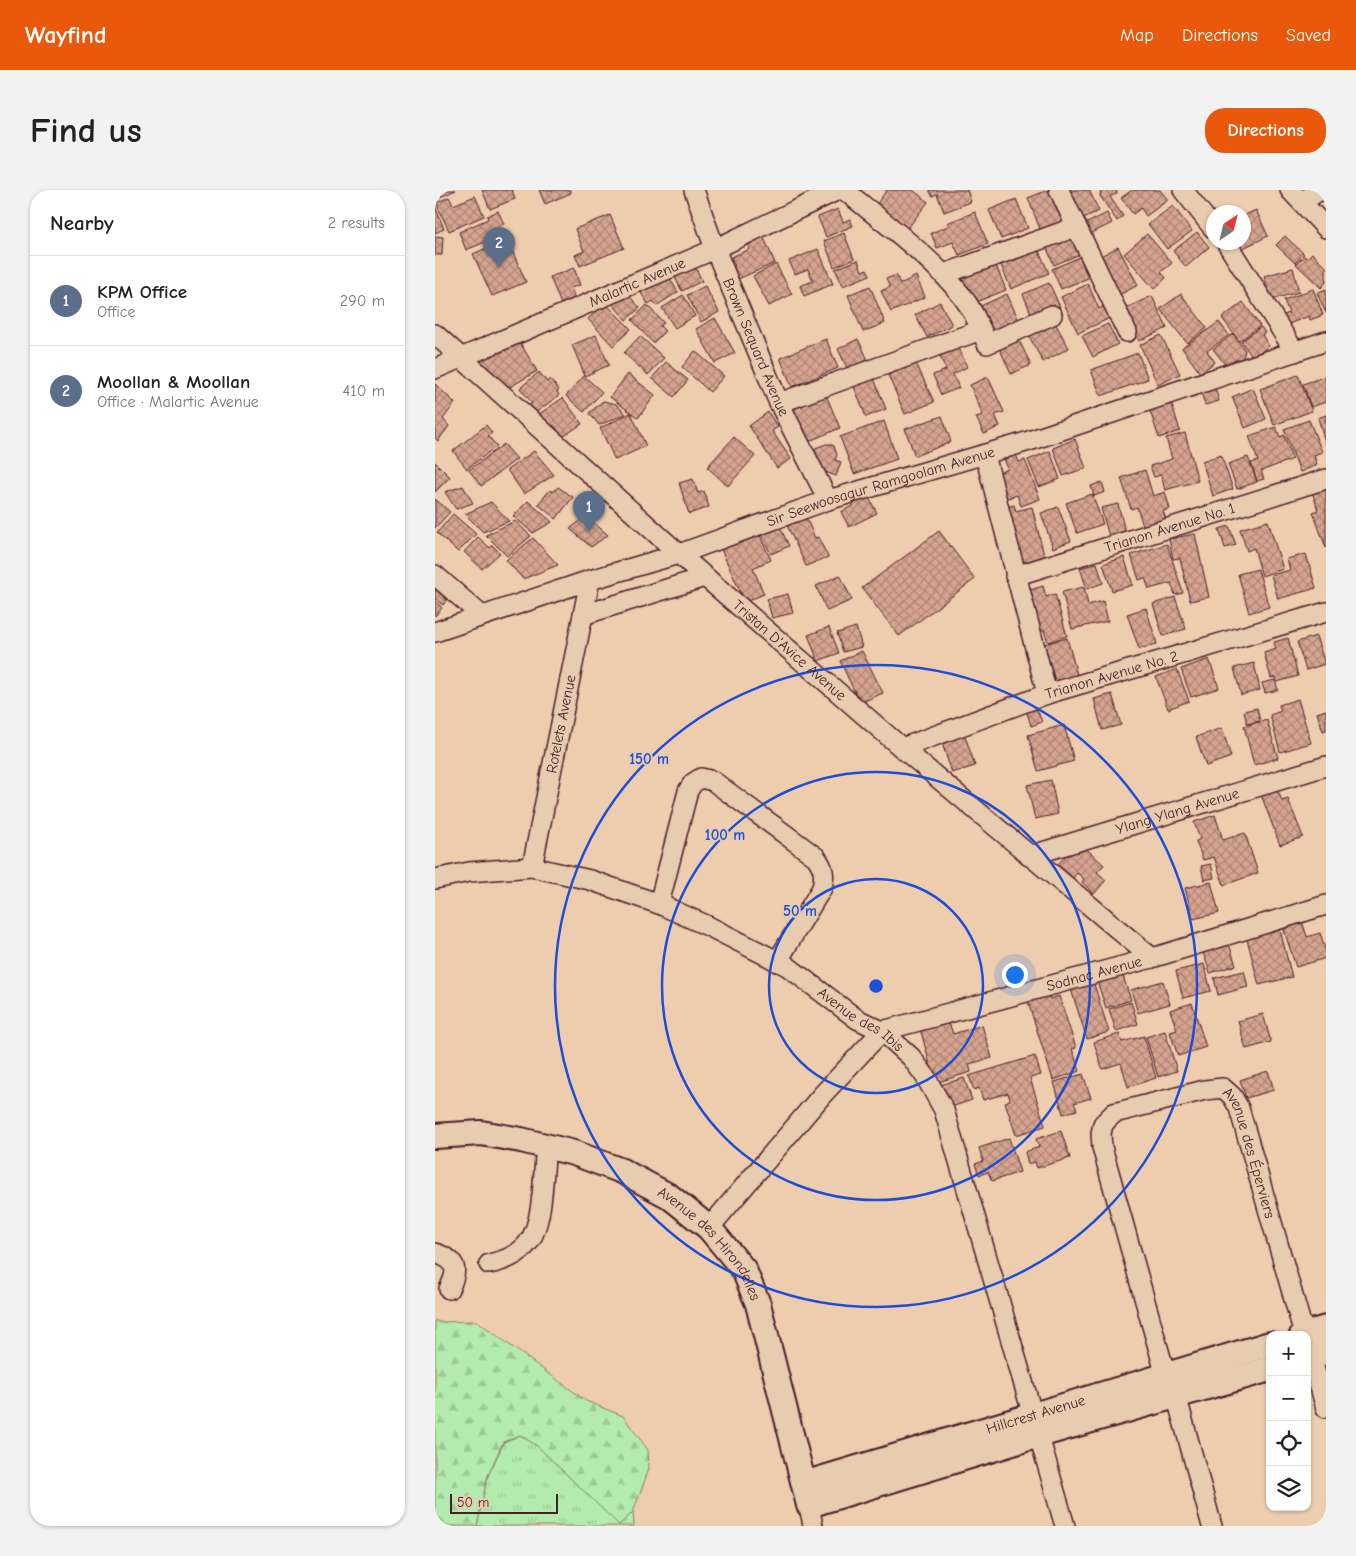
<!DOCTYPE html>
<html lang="en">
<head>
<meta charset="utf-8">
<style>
  :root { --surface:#fff; --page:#f2f2f2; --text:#222; --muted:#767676; --line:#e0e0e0; --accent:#ea580c }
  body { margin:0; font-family:"Comic Neue",sans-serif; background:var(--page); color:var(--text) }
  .controls { position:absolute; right:15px; bottom:15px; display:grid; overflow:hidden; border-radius:10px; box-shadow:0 1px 4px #0004 }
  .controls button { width:45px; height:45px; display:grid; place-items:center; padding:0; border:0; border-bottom:1px solid var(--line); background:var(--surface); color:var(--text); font:25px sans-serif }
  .compass { position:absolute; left:771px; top:15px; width:45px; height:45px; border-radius:50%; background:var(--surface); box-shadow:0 1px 4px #0004; rotate:35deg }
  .scale { position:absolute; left:15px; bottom:12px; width:108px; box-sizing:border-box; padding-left:5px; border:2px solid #4a1f2b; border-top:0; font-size:14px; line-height:18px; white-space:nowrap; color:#4a1f2b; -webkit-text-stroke:4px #e8ccaf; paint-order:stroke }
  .you { position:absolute; left:579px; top:784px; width:18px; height:18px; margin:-12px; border:4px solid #fff; border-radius:50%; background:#1a73e8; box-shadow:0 0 0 8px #1a73e833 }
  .badge { display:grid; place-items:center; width:32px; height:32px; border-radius:50%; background:var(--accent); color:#fff; font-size:16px; font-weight:700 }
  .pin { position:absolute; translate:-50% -41px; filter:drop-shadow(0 1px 2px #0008) }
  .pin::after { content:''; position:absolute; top:26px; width:18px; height:15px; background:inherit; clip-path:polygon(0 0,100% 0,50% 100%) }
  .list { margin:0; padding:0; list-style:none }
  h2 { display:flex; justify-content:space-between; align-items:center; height:65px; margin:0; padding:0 20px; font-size:21px }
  h2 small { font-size:16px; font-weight:400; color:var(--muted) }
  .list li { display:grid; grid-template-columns:32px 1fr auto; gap:15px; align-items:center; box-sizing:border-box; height:90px; padding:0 20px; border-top:1px solid var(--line) }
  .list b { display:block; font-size:19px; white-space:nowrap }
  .list p { margin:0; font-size:16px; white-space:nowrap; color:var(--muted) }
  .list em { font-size:16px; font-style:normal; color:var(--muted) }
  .icon { flex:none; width:28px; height:28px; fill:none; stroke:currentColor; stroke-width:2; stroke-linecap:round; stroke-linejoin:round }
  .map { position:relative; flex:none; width:891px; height:1336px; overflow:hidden; border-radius:20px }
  header { display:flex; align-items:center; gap:30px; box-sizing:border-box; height:70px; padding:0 25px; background:var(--accent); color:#fff }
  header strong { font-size:24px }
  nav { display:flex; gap:28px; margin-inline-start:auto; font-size:18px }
  .intro { display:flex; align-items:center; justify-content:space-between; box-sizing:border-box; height:120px; padding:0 30px }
  h1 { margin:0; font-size:35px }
  .button { padding:12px 22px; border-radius:20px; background:var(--accent); color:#fff; font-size:18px; font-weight:700 }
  main { display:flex; gap:30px; padding:0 30px }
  aside { flex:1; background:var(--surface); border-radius:20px; box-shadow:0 1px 4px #0004 }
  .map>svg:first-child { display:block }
  .grass { fill:url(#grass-tufts); stroke:#7e846c }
  .forest { fill:url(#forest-firs); stroke:#7e846c }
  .building { fill:url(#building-cross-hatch); stroke:#4a1f2b }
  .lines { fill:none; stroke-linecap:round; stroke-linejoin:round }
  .minor-casing { stroke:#4a1f2b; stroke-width:22 }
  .major-casing { stroke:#4a1f2b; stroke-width:28 }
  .minor { stroke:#e8ccaf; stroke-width:19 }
  .major { stroke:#e8ccaf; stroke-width:24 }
  .ring { fill:none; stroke:#1d4ed8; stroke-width:2.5 }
  .labels { text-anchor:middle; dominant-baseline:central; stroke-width:4; stroke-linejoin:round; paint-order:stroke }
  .street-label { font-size:15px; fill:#4a1f2b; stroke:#e8ccaf }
  .centre { fill:#1d4ed8; stroke:#e8ccaf; stroke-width:2.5 }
  .ring-label { font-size:15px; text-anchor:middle; font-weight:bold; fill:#1d4ed8; stroke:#e8ccaf; stroke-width:4; stroke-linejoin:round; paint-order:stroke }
</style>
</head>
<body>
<header>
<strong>Wayfind</strong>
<nav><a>Map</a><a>Directions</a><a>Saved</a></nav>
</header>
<div class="intro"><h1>Find us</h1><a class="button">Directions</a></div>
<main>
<aside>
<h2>Nearby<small>2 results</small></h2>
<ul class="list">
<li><span class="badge" style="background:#5c6f8a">1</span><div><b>KPM Office</b><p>Office</p></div><em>290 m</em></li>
<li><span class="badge" style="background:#5c6f8a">2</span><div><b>Moollan &amp; Moollan</b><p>Office · Malartic Avenue</p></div><em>410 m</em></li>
</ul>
</aside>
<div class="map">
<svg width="891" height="1336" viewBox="0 0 891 1336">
  <defs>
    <pattern id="grass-tufts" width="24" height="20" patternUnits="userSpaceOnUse" patternTransform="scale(1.25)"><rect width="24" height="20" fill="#b3eaad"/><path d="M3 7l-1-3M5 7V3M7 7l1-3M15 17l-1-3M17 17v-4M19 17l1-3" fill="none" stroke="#9bc895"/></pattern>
    <pattern id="forest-firs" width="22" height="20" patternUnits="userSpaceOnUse" patternTransform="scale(1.25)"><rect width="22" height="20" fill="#b3eaad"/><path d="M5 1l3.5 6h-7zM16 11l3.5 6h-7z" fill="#9bc895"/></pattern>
    <pattern id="building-cross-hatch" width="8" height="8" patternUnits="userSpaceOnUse" patternTransform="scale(1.25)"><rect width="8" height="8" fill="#d6a590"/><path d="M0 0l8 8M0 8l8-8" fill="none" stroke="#b08676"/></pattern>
  </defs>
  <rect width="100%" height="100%" fill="#eeccae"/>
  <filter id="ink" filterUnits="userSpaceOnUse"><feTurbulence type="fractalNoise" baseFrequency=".02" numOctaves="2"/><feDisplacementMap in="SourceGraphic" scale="10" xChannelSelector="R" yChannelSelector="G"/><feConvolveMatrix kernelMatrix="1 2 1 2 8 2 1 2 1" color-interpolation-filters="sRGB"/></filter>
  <g filter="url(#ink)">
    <path class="grass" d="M85 1245 102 1255 184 1334 198 1322 199 1336H42L52 1288 69 1252Z"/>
    <path class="forest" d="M0 1130 4 1132 42 1131 151 1211 188 1226 213 1260 214 1279 198 1322 184 1335 102 1256 85 1245 68 1252 52 1288 42 1336H0Z"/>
    <path class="building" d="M2 0H21L5 7Z
      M47 0H77L80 9 55 19Z
      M104 0H135L136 3 110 14Z
      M452 0H478L493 12 469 43 438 19Z
      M494 0H532L536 12 509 22 502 4 497 6Z
      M613 0H615L629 36 607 44 593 8Z
      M632 0H654L664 21 646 29Z
      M666 0H681L682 3 675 7 688 26 682 31 665 6Z
      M697 0H725L733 10 711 26 706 18 698 24 686 8Z
      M40 6 49 26 14 41 1 13 14 7 18 15Z
      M581 9 593 38 566 49 554 20Z
      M0 16 9 39 0 43Z
      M738 16 757 41 732 59 713 34Z
      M403 19 408 32 415 29 418 36 391 47 383 27Z
      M821 20 833 46 806 59 803 52H808V26Z
      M63 21 69 34 61 37 65 46 31 60 24 42 53 29 52 26Z
      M540 22 553 54 524 65 518 52 502 58 496 43 513 36 512 33Z
      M672 23 677 33 651 46 646 36Z
      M175 25 189 58 145 76 140 65 149 61 140 39Z
      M326 41 340 73 296 92 291 80 300 76 296 67 315 59 310 48Z
      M762 42 774 57 751 77 738 61Z
      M409 43 419 69 399 77 389 51Z
      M712 44 737 73 726 82 731 88 719 99 689 64Z
      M637 45 645 64 619 75 611 56Z
      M0 46 8 47 7 65H0Z
      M850 46 869 64 860 73 841 55Z
      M72 49 91 92 57 106 38 64Z
      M683 57 703 95 682 106 662 68Z
      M383 59 398 94 369 106 365 96 378 91 373 79 360 84 354 71Z
      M603 59 614 83 576 99 566 75Z
      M877 63 891 77V92L886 98 861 74 869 66 872 68Z
      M645 67 653 88 626 99 617 79Z
      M257 70 267 91 247 101 236 80Z
      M423 70 427 81 432 79 435 85 408 96 400 79Z
      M560 73 571 100 536 114 525 88Z
      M341 74 357 104 334 116 318 86Z
      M139 78 145 95 136 98 140 109 126 114 115 87Z
      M858 78 864 102 835 110 829 86Z
      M230 81 243 102 221 116 218 111 213 114 203 98Z
      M461 85 465 94 481 86 490 107 456 122 446 101 455 97 451 89Z
      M614 93 625 117 598 128 588 104Z
      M653 94 664 119 669 116 675 128 643 143 626 107Z
      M270 96 284 122 266 132 252 105Z
      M435 96 450 133 428 142 413 105Z
      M878 99 888 125 875 130 874 126 851 135 847 126 854 123 849 110Z
      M891 99V123L882 103Z
      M189 100 205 118 191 130 176 112Z
      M572 104 586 135 555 148 541 118Z
      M746 104 772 138 752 153 725 119Z
      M248 105 260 126 240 138 227 118Z
      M717 106 732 138 704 151 689 119Z
      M505 112 517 135 492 147 480 125Z
      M808 112 825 136 804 151 787 128Z
      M170 113 196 139 178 156 153 129Z
      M212 115 229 133 225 136 230 141 218 153 197 130Z
      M280 128 300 163 280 173 261 139Z
      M784 132 794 145 772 161 780 172 765 183 747 158Z
      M620 133 634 158 608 172 594 146Z
      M673 134 683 154 658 167 647 146Z
      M826 137 830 143 827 145 834 156 818 168 806 151Z
      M798 144 810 160 807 173 793 178 778 159Z
      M161 145 174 175 150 186 137 155Z
      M726 145 745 184 723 195 705 155Z
      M81 146 102 181 70 200 38 172Z
      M205 146 229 168 213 185 189 163Z
      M582 146 596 175 576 184 563 155Z
      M391 149 403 178 357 197 345 168Z
      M423 149 434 172 414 182 403 159Z
      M524 158 532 177 518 184 524 198 506 205 498 185 511 180 505 166Z
      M260 161 289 186 275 202 247 177Z
      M703 163 713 189 666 206 656 180Z
      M231 172 253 190 239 207 217 188Z
      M481 173 499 212 470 224 453 185Z
      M104 182 112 192 115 189 124 200 122 202 124 205 99 224 93 216 97 213 85 198Z
      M193 184 220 205 203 228 175 207Z
      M863 185 877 221 839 235 825 199Z
      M149 186 167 202 149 222 131 206Z
      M438 186 451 219 431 227 418 194Z
      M891 186V212L876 217 868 194Z
      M553 187 569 222 560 225 565 236 549 244 541 227 548 225 535 195Z
      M0 194 20 213 8 229 14 236 3 251 0 248Z
      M780 198 784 211 770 215 766 202Z
      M818 198 831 229 810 238 797 207Z
      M391 205 405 238 372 252 357 220Z
      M128 208 147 234 127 247 119 235 114 238 104 224Z
      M735 208 745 241 724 248 713 215Z
      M168 211 181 214 191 224 164 235 154 223Z
      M333 222 343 237 337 241 356 269 342 278 314 236Z
      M196 223 211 256 180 270 165 238Z
      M891 225V255L883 228Z
      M507 226 516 252 480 266 470 239Z
      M874 230 887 262 879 265 882 275 865 282 849 239Z
      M449 231 462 269 419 284 405 247Z
      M51 235 57 243 53 246 62 256 32 279 18 261Z
      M841 237 845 247 849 245 858 269 826 281 829 289 822 291 816 273 823 271 814 246Z
      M750 243 763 291 730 300 726 285 719 287 715 276 737 269 731 248Z
      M299 247 320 266 293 296 272 277Z
      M640 249 651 278 628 286 618 258Z
      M69 254 82 269 46 296 34 280Z
      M391 254H395L399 256 402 265 400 270 406 272 401 286 379 278 378 259Z
      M99 261 119 285 89 304 72 280Z
      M615 261 625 289 604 297 593 270Z
      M580 262 584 272 590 270 605 309 586 316 582 305 564 311 556 286 573 279 568 266Z
      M786 265 798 299 778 306 767 271Z
      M813 267 822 292 802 299 793 274Z
      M0 272 15 287 0 302Z
      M710 280 718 306 730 302 735 319 728 321 732 332 709 339 702 317 696 319 686 288Z
      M258 289 263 303 269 301 274 317 254 324 244 293Z
      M667 292 670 302 659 306 656 296Z
      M28 296 38 313 21 319 10 302Z
      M891 296V358L878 322 883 320 877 301Z
      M123 297 138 307 121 329 103 314 115 300 118 302Z
      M432 304 442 323 414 337 406 322 419 315 417 312Z
      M657 304 668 334 642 343 631 313Z
      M0 309 15 322 0 338Z
      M93 311 117 332 98 343 78 326Z
      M56 312 74 331 48 342 30 324Z
      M683 314 690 341 674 346 666 318Z
      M579 315 581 321 597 317 611 373 584 380 568 318Z
      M623 317 636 351 618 358 606 323Z
      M369 323 380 348 383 347 393 367 371 376 350 331Z
      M18 324 41 344 23 362 2 343Z
      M151 326 173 345 156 357 135 339Z
      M80 331 96 346 72 366 51 345Z
      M833 331 848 379 827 386 819 358 812 361 805 339Z
      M343 333 354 356 336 364 325 342Z
      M794 336 801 355 790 358 784 339Z
      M322 339 336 370 318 378 329 404 310 412 284 355Z
      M504 341 540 389 464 446 427 398Z
      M760 344 774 407 755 411 745 368 738 369 734 349Z
      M43 347 55 358 57 355 65 363 47 379 29 362Z
      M98 348 123 375 88 389 71 370Z
      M732 354 748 403 740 405 736 393 714 399 710 388 704 390 696 365Z
      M871 364 881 398 843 409 836 385 855 380 852 369Z
      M689 367 698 395 677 401 668 374Z
      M662 373 668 393 652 399 645 378Z
      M823 379 834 417 814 423 803 384Z
      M405 385 417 410 392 421 381 396Z
      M0 389 17 403 8 415 0 409Z
      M608 396 611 407 620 404 632 446 613 452 609 440 603 442 592 401Z
      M649 397 653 415 668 411 673 431 637 439 627 402Z
      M353 404 358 423 337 428 332 409Z
      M740 407 751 439 728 446 718 414Z
      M0 411 7 418 0 426Z
      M711 418 722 454 704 459 692 424Z
      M394 437 404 463 383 471 373 445Z
      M421 437 427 457 408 462 402 443Z
      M881 446 890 474 871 480 862 452Z
      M632 448 643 488 621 494 609 454Z
      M853 448 863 486 842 492 841 487 836 488 829 463 841 459 839 452Z
      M427 461 448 503 425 513 405 471Z
      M774 469 784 498 756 507 746 479Z
      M819 473 825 500 806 505 799 478Z
      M742 479 754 511 733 519 721 487Z
      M840 490 843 500 830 503 827 493Z
      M677 504 686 535 667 540 659 509Z
      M863 509 876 553 845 562 835 525 846 521 844 515Z
      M822 518 825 531 812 534 809 521Z
      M602 519 607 532 596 536 592 522Z
      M891 520V540L888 541 882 523Z
      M832 530 843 568 819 575 809 536Z
      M629 535 639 571 603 581 593 545Z
      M787 538 796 567 771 576 761 547Z
      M528 540 540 576 517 583 505 547Z
      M616 590 623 624 600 629 592 595Z
      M841 596 847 611 853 609 868 647 845 655 825 602Z
      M780 625 788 650 810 643 823 683 789 695 779 667 768 670 761 651 765 649 759 632Z
      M644 652 669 675 662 682 671 690 659 704 647 692 649 689 642 683 637 689 622 675Z
      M776 674 779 688 769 690 766 676Z
      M776 692 784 723 758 729 750 698Z
      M867 731 872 747 885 743 891 761V768L861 777 848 737Z
      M845 740 857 787 824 795 812 749Z
      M776 753 778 760 794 754 801 775 775 783 766 756Z
      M769 774 776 801 748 808 741 781Z
      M809 781 813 797 783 805 779 788Z
      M687 783 696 810 671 818 662 791Z
      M646 790 648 797 659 794 674 842 652 849 634 793Z
      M728 791 735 814 703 823 696 800Z
      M611 799 615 809 624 806 641 858 637 859 645 881 618 890 591 806Z
      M696 812 703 834 681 841 674 819Z
      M757 813 771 857 743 866 735 842 742 840 735 820Z
      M828 824 836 852 811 859 803 831Z
      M513 830 518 844 547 835 557 868 534 874 536 882 500 893 485 838Z
      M730 841 742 881 723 887 711 847Z
      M684 844 687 852 709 846 721 888 693 897 686 873 667 879 659 852Z
      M600 866 606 885 595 888 610 936 581 945 570 912 575 910 573 903 548 910 544 898 539 900 534 886Z
      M833 881 839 900 811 908 805 890Z
      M648 884 656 908 639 913 642 920 628 924 619 892Z
      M529 888 537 910 510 919 502 896Z
      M626 941 635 968 602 978 600 972 593 974 590 962 604 957 601 949Z
      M574 948 585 982 557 991 553 982 544 985 540 974 548 971 544 958Z"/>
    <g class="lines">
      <defs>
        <g id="minor">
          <path id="s1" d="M259 0 280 59 344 213 393 310"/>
          <path d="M409 0C447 31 497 67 527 106 538 120 546 138 552 154L617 125"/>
          <path d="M624 0 692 142"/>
          <path d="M748 0 778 38"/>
          <path d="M855 0 891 38"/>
          <path d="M867 12 882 2 891 0"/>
          <path d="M791 52 860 162"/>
          <path d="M509 84 641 37"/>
          <path id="s2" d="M0 144 244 364 467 558 717 768"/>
          <path id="s3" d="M0 179 280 59 403 0"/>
          <path d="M344 213 546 140"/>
          <path d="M550 265 612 504"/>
          <path d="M0 385 47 426"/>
          <path id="s4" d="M580 386 891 289"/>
          <path d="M148 425 270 387"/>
          <path id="s5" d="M0 442 155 390 244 364 393 310 591 252 891 151"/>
          <path id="s6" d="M467 558 612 504 891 422"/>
          <path id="s7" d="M594 666 891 576"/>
          <path id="s8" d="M97 677 155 390"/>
          <path id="s9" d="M0 689 34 682 97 677 155 690 224 714 273 736 352 776 422 829 447 841 476 867 490 886 509 920 630 1336"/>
          <path d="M224 714 253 601 258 593 266 588 278 591 381 667C389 678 390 685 387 698L342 772"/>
          <path id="s10" d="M274 1038 388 904 447 841 717 768 891 715"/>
          <path d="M0 1063C22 1070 24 1079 14 1099"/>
          <path d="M54 1074C69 1071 83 1066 93 1053 109 1034 108 980 111 956"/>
          <path d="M876 1167 891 1218"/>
          <path id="s11" d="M731 1186 667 957 666 944 668 934 679 923 770 900 788 898 797 906 804 918 869 1144"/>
          <path d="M741 1205 777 1336"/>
          <path d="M374 1315 378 1336"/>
        </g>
        <g id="major">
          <path id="s12" d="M0 946 46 943 86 950 139 963 187 981 234 1006 274 1038 309 1080 323 1114 374 1315 604 1245 835 1179"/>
          <path d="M867 1145 891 1138"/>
          <path d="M872 1168 891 1162"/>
          <path id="s13" d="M369 1294 835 1154"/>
        </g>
      </defs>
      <use href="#minor" class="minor-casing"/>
      <use href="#major" class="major-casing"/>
      <use href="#minor" class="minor"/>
      <use href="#major" class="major"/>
    </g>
  </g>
  <g class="ring">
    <circle cx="441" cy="796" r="107"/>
    <circle cx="441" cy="796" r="214"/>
    <circle cx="441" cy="796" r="321"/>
  </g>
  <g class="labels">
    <g class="street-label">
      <text stroke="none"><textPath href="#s3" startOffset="220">Malartic Avenue</textPath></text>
      <text stroke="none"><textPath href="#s1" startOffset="169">Brown Sequard Avenue</textPath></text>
      <text stroke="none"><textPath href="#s5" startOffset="469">Sir Seewoosagur Ramgoolam Avenue</textPath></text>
      <text stroke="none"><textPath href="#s4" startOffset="162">Trianon Avenue No. 1</textPath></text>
      <text stroke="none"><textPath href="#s2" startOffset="475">Tristan D'Avice Avenue</textPath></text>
      <text stroke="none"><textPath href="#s6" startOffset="222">Trianon Avenue No. 2</textPath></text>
      <text stroke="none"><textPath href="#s8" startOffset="146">Rotelets Avenue</textPath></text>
      <text stroke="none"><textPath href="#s7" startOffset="155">Ylang Ylang Avenue</textPath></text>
      <text stroke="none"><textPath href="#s10" startOffset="482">Sodnac Avenue</textPath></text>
      <text stroke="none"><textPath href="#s9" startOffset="464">Avenue des Ibis</textPath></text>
      <text stroke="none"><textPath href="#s11" startOffset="460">Avenue des Éperviers</textPath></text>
      <text stroke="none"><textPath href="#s12" startOffset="309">Avenue des Hirondelles</textPath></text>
      <text stroke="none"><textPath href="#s13" startOffset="242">Hillcrest Avenue</textPath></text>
    </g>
  </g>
  <circle cx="441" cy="796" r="8" class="centre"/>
  <g class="ring-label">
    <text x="214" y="574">150 m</text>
    <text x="290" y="650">100 m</text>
    <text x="365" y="726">50 m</text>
  </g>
</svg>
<div class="controls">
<button>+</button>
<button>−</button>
<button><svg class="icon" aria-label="locate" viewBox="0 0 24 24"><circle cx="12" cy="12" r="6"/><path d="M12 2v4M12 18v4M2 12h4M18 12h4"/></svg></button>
<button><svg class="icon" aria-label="layers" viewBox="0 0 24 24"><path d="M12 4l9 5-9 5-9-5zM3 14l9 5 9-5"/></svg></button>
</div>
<svg class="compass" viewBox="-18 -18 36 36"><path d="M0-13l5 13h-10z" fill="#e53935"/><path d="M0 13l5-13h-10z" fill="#767676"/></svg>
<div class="scale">50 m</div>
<div class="you"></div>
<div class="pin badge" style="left:154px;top:342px;background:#5c6f8a">1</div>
<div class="pin badge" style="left:64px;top:78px;background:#5c6f8a">2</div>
</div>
</main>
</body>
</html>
